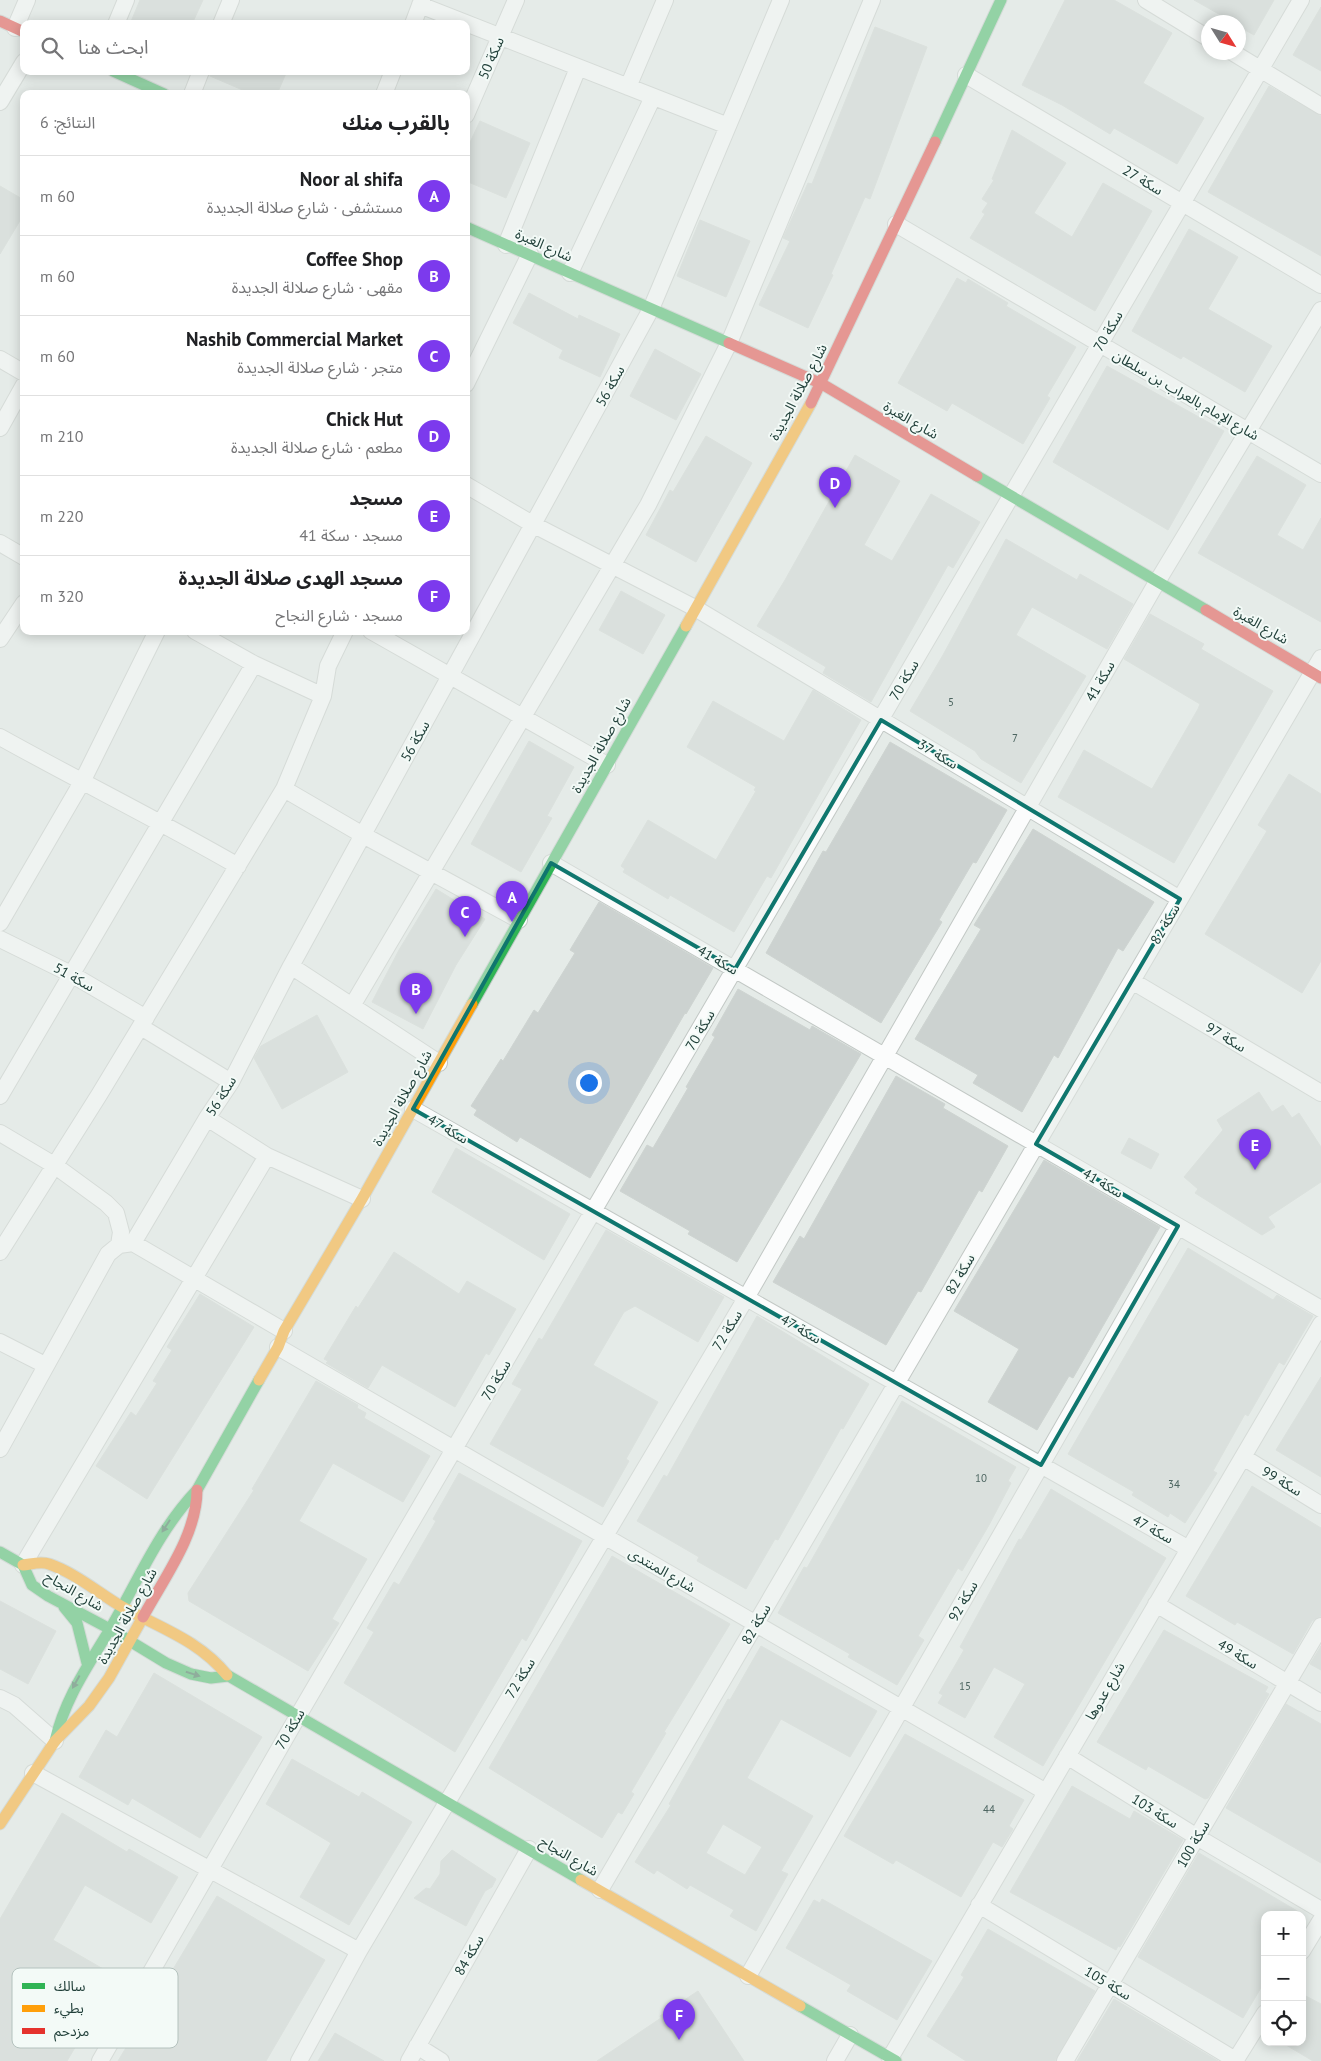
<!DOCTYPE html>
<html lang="ar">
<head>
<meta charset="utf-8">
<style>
  :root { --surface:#fff; --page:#f6f6f6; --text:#202124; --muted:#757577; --line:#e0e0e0; --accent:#7c3aed }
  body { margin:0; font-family:"PT Sans","Noto Sans Arabic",sans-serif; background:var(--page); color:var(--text); direction:rtl }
  .controls { position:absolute; right:15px; bottom:15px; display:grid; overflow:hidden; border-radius:10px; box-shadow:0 2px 12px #0003 }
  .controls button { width:45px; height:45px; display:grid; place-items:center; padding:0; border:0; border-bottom:1px solid var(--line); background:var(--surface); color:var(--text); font:25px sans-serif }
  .compass { position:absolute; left:1201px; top:15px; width:45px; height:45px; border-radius:50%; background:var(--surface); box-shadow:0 2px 12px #0003; rotate:127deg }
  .you { position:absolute; left:588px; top:1082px; width:18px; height:18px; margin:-12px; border:4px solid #fff; border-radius:50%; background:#1a73e8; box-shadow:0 0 0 8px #1a73e833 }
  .badge { display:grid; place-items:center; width:32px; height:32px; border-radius:50%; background:var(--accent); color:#fff; font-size:16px; font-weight:700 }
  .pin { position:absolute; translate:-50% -41px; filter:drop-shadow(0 1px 2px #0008) }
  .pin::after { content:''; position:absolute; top:26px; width:18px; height:15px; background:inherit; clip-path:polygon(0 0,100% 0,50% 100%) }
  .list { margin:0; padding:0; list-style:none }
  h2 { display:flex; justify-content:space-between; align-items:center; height:65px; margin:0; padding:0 20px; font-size:21px }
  h2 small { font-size:16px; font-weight:400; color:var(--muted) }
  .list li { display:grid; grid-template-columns:32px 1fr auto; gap:15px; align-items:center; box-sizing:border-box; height:80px; padding:0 20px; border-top:1px solid var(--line) }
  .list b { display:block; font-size:19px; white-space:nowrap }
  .list p { margin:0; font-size:16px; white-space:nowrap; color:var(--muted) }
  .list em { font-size:16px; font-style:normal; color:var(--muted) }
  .icon { flex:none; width:28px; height:28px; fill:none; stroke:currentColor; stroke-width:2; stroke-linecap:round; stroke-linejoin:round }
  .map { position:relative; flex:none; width:1321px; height:2061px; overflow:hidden; direction:ltr }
  .search { position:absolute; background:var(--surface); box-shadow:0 2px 12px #0003; left:20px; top:20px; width:450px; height:55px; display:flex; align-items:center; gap:12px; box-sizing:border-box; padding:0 18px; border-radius:10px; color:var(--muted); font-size:19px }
  .panel { position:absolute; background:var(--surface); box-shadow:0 2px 12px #0003; left:20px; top:90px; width:450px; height:545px; border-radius:10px; direction:rtl }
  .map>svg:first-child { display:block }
  .building { fill:#ccd2d0; stroke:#ced4d1; fill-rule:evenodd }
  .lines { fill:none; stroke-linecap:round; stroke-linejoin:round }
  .street-casing { stroke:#c2c8c5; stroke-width:18 }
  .fast-casing { stroke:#c0c9c6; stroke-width:13 }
  .slow-casing { stroke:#c0c9c6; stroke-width:13 }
  .jam-casing { stroke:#c0c9c6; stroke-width:13 }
  .street { stroke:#fbfcfc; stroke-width:16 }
  .fast { stroke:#30b455; stroke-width:11 }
  .slow { stroke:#ff9f0a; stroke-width:11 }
  .jam { stroke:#e5322d; stroke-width:11 }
  .oneway { fill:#266342 }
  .marked { fill:none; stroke:#0f766e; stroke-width:4; stroke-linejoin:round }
  .labels { text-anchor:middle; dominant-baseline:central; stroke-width:4; stroke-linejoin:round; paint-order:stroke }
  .number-label { font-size:11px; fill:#4c6560 }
  .street-label { font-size:14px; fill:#21403a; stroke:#f3faf7 }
  .key { fill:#f3faf7; stroke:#b4c2be; stroke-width:1 }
  .key-label { font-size:14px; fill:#21403a }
</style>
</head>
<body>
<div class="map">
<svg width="1321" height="2061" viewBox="0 0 1321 2061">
  <rect width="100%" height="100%" fill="#e5ebe8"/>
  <path class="building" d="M140 0H203L192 24H130Z
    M1065 0H1114L1172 33 1143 83 1204 118 1177 164 1114 128 1110 134 1062 105 1022 85Z
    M1194 0H1274L1254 35 1238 26V22H1233Z
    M1321 7V71L1293 55Z
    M875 27 927 47 870 199 865 197 831 274 833 275 808 328 759 305 790 241 783 238 808 183 812 184Z
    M211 71H287L277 94H252L210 76Z
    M1269 86 1321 116V256L1208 192Z
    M480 121 530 143 506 198 466 181V151Z
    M1012 130 1066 163 1034 213 1072 237 1103 183 1152 211 1095 311 970 238 985 214 982 212 988 203 982 199 994 180 992 179Z
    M0 186 24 200V214L0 254Z
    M700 220 750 241 726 297 677 276Z
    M1189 229 1238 257 1208 309 1272 346 1245 392 1183 356 1181 359 1132 331Z
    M957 278 966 283 968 279 1008 303 1006 306 1076 347 1047 396 1050 398 1023 444 952 403 947 411 898 383Z
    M529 293 578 319 579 315 620 334 600 377 559 358 563 350 513 323Z
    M655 349 701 374 676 420 630 396Z
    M1107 366 1224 431 1168 530 1053 462Z
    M706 436 752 463 696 562 646 535 670 490 673 492Z
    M855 455 900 481 864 545 892 561 931 494 980 522 953 568 948 565 871 702 823 673 826 667 757 626 785 580Z
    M1257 456 1306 485 1277 535 1303 550 1321 518V622L1198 553Z
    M1006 539 1077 580 1080 574 1133 604 1107 649 1032 607 1016 635 1086 676 1021 783 981 759 975 751 910 711 943 655Z
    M621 591 665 615 643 654 599 630Z
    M1150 614 1204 644 1201 649 1273 691 1174 863 1058 797 1084 750 1152 789 1198 709 1200 704 1124 659Z
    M813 690 861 720 771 878 767 876 734 932 670 895 668 899 623 872 625 869 621 866 648 820 716 860 756 791 754 790 756 787 687 747 713 701 784 741Z
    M529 741 574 767 547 816 552 818 521 872 471 844Z
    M890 742 1007 810 976 863 973 862 939 920 942 922 881 1023 766 953 823 851 826 852Z
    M1289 774 1321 794V961L1302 993 1205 934 1267 831 1258 825Z
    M1033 829 1154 902 1123 951 1118 948 1058 1058 1054 1055 1022 1112 973 1083 978 1075 915 1039 981 929 974 925Z
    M436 889 485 919 456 965 423 1029 372 1002 399 950Z
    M599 902 713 968 686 1014 685 1013 590 1178 520 1137 517 1142 474 1115 477 1110 471 1106 501 1059 503 1061 534 1010 538 1013 575 953 570 950Z
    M738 989 810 1030 812 1026 861 1054 737 1262 688 1234 690 1231 620 1191 647 1145 653 1148 688 1088 686 1087 715 1037 712 1035Z
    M317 1015 348 1072 282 1109 254 1058 261 1046Z
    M896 1076 945 1104 943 1108 1008 1146 982 1192 979 1190 921 1292 918 1291 886 1345 773 1282 800 1236 804 1239Z
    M1259 1092 1272 1112 1283 1105 1292 1118 1299 1113 1321 1147V1182L1268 1217 1275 1227 1262 1235 1195 1193 1198 1189 1184 1177 1223 1130 1217 1120Z
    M1129 1138 1159 1154 1151 1169 1121 1153Z
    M456 1148 570 1214 544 1260 432 1192Z
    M1044 1160 1160 1227 1073 1378 1069 1376 1037 1430 988 1402 1019 1349 954 1311Z
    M606 1230 724 1297 698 1342 635 1306 624 1312 593 1365 658 1402 626 1459 629 1461 603 1507 490 1444 522 1389 512 1384 539 1338 542 1340Z
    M1188 1248 1273 1300 1277 1295 1313 1316 1284 1365 1279 1362 1248 1416 1245 1414 1213 1471 1217 1473 1185 1523 1170 1513 1168 1517 1132 1495 1134 1492 1068 1454Z
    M394 1252 459 1294 467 1281 516 1309 489 1355 486 1353 455 1407 382 1365 368 1388 326 1363 328 1361 324 1359 356 1306 358 1308Z
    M200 1294 254 1327 147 1499 96 1466 131 1412 136 1416 157 1383 153 1381 172 1350 167 1347Z
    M757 1316 869 1384 843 1429 841 1428 778 1540 775 1539 746 1589 697 1561 699 1557 637 1521 664 1475 667 1477Z
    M1321 1377V1477L1276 1450Z
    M316 1381 358 1405 357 1408 366 1413 364 1418 430 1456 403 1502 333 1463 299 1521 367 1559 332 1619 339 1623 308 1671 189 1601 188 1593 254 1490 252 1489Z
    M902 1401 1016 1467 1008 1481 1011 1483 989 1525 962 1571 958 1568 918 1636 924 1640 897 1685 848 1657 850 1654 778 1613 804 1567 807 1568Z
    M459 1473 582 1541 526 1641 522 1638 455 1752 344 1683 374 1632 367 1628 394 1582 399 1585 436 1521 433 1519Z
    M1252 1486 1321 1528V1616L1312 1621 1293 1654 1237 1622 1235 1625 1186 1596Z
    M1051 1489 1166 1558 1043 1766 994 1737 1025 1684 994 1667 965 1718 938 1703 943 1695 939 1693 964 1650 960 1647 1019 1539 1021 1540Z
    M612 1556 730 1624 664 1732 666 1733 631 1792 634 1794 622 1814 618 1812 602 1838 489 1768Z
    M0 1601 56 1631 28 1684 0 1669Z
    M1164 1630 1268 1687 1265 1692 1269 1694 1208 1798 1205 1799 1148 1766 1146 1770 1097 1742Z
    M761 1646 877 1711 850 1757 781 1719 747 1778 813 1816 781 1871 788 1874 756 1931 730 1916 734 1910 690 1885 687 1889 657 1870 654 1874 635 1862 671 1805 669 1804 728 1699 730 1700ZM723 1824 762 1847 745 1875 706 1853Z
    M1321 1646V1670L1310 1664Z
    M154 1673 262 1737 200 1838 132 1798 128 1805 79 1777 106 1730 117 1737Z
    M1286 1704 1321 1724V1863L1226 1808Z
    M905 1734 1024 1800 1009 1826 1013 1829 1002 1847 993 1842 961 1897 896 1860 893 1864 844 1836Z
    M292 1759 359 1797 362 1792 412 1822 349 1925 300 1897 331 1843 266 1804Z
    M1072 1786 1130 1819 1134 1811 1183 1840 1120 1947 1118 1946 1116 1950 1010 1892Z
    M62 1813 127 1852 129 1849 178 1877 151 1923 85 1885 53 1940 117 1977 67 2061H0V1919Z
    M452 1850 496 1879 492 1887 485 1891 466 1926 414 1898 426 1888 430 1889 440 1874 441 1861Z
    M1199 1853 1304 1915H1265V1981L1243 2018 1138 1957Z
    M217 1896 325 1960 266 2061H118Z
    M822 1899 932 1961 897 2020 847 1991 851 1985 786 1948 814 1900 820 1903Z
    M988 1929 1095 1991 1055 2061H966L927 2036 964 1977 961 1975Z
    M698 1991 744 2061H597L661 2018 660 2016Z
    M1302 1994 1321 2004V2061H1313L1281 2042H1302Z
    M1114 1999 1151 2021 1218 2061H1077Z
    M335 2033 384 2061H318Z"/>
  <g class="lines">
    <defs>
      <path id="street" d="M1146 0 1208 38
        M420 5 728 126
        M116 24 126 0
        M221 24 231 0
        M413 24 422 0
        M15 28 27 0
        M1232 52 1321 106
        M966 75 1321 285
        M628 87 665 0
        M192 94 201 71
        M384 94 393 71
        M0 102 24 62
        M466 115 516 0
        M896 224 1321 474
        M506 245 578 68
        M570 273 653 97
        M0 359 24 373
        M466 384 530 254
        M0 428 24 385
        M466 485 534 525 695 608 1180 899
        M0 543 24 557
        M195 631 254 664 323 696
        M371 631 607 765
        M0 639 24 603
        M0 737C79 781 160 821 238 866
        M284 789 363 835 519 920
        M551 863 1321 1309
        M0 923 82 782 157 631
        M0 939 71 974 146 1018
        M291 966 439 1063
        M1132 981 1321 1093
        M352 1006 648 505 729 343 872 0
        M141 1027 231 1082
        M0 1096 254 664
        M413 1109 1189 1549
        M207 1118 267 1156 362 1199
        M0 1133 54 1165 106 1203 116 1213 121 1232 119 1245
        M133 1243 284 1331
        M0 1252 99 1095 284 789 323 696 328 666 345 631
        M0 1342 45 1365
        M278 1347 1046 1792
        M0 1449 108 1254 119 1245 133 1243 207 1118 231 1082 291 966 651 309 781 0
        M1243 1457 1321 1505
        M23 1565 267 1156
        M1156 1604 1321 1703
        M0 1698 14 1705 55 1741
        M1067 1756 1197 1837 1321 1910
        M33 1773 359 1951
        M600 1890 1321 658
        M979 1905 1237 2061
        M1302 1951 1321 1920
        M748 1976 1178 1226
        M417 2046 441 2061
        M890 2058 1321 1324
        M100 2061 298 1716 1301 0
        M299 2061 359 1951 746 1298 1157 582 1321 310
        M409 2061 529 1849
        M835 2061 850 2035
        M1065 2061 1321 1626
        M1235 2061 1265 2013"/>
      <path id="fast" d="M113 71 164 94
        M935 142 1001 0
        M466 227 729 343
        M977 476 1206 610
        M472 1004 686 626
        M0 1552 23 1565 32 1585 48 1596 110 1629 166 1663 191 1674 211 1678 228 1676
        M64 1607 77 1623 87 1663
        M227 1675 581 1880
        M55 1741C65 1698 88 1666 110 1629 138 1581 158 1531 197 1490L259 1380
        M800 2006 896 2061"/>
      <path id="slow" d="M686 626 811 403
        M259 1380 278 1347 284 1331 362 1199 472 1004
        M23 1565C32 1564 41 1561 49 1564 75 1573 96 1591 119 1605 157 1627 198 1639 227 1675
        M0 1824 55 1741 89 1706 109 1678 143 1617
        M581 1880 800 2006"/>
      <path id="jam" d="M0 21 24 32
        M729 343 822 384 977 476
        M811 403 935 142
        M1206 610 1321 678
        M143 1617C164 1578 197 1535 197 1490"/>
    </defs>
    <use href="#street" class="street-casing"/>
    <use href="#fast" class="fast-casing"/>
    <use href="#slow" class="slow-casing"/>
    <use href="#jam" class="jam-casing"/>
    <use href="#street" class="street"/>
    <use href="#fast" class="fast"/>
    <use href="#slow" class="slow"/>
    <use href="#jam" class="jam"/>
  </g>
  <defs><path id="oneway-solid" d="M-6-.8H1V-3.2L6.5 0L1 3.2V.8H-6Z" transform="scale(1.25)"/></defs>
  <g class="oneway">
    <use href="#oneway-solid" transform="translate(166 1526) rotate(123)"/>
    <use href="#oneway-solid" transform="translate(193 1674) rotate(17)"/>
    <use href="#oneway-solid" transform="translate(76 1682) rotate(119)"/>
  </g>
  <path d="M0 0H1321V2061H0ZM881 720 1180 899 1036 1144 1178 1226 1041 1465 413 1109 551 863 735 969Z" fill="#e5ebe8" fill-opacity=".55" fill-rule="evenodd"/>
  <path class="marked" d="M881 720 1180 899 1036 1144 1178 1226 1041 1465 413 1109 551 863 735 969Z"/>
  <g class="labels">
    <g class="number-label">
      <text x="951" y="702">5</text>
      <text x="1015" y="738">7</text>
      <text x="981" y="1478">10</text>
      <text x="1174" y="1484">34</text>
      <text x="965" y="1686">15</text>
      <text x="989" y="1809">44</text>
    </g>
    <g class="street-label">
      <text transform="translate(491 58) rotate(-67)">سكة 50</text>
      <text transform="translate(1143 180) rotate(31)">سكة 27</text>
      <text transform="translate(544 245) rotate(24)">شارع الغبرة</text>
      <text transform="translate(1108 331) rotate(-60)">سكة 70</text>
      <text transform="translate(610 386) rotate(-61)">سكة 56</text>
      <text transform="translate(798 392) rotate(-62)">شارع صلالة الجديدة</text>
      <text transform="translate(1186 395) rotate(30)">شارع الإمام بالعراب بن سلطان</text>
      <text transform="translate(911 420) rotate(30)">شارع الغبرة</text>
      <text transform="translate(1261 625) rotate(30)">شارع الغبرة</text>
      <text transform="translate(904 680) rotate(-60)">سكة 70</text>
      <text transform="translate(1100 681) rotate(-60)">سكة 41</text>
      <text transform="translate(415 741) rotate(-61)">سكة 56</text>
      <text transform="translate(601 745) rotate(-61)">شارع صلالة الجديدة</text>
      <text transform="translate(938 754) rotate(31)">سكة 37</text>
      <text transform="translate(1165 924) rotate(-60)">سكة 82</text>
      <text transform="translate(718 960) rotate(30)">سكة 41</text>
      <text transform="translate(74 977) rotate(29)">سكة 51</text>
      <text transform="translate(700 1030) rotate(-60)">سكة 70</text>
      <text transform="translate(1226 1037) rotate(31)">سكة 97</text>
      <text transform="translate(221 1096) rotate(-58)">سكة 56</text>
      <text transform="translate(402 1098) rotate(-61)">شارع صلالة الجديدة</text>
      <text transform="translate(448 1129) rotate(30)">سكة 47</text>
      <text transform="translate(1103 1183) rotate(30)">سكة 41</text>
      <text transform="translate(960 1274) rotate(-60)">سكة 82</text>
      <text transform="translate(801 1329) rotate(30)">سكة 47</text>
      <text transform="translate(727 1330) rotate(-59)">سكة 72</text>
      <text transform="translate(496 1380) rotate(-60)">سكة 70</text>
      <text transform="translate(1282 1481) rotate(31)">سكة 99</text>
      <text transform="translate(1153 1529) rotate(29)">سكة 47</text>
      <text transform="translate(662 1570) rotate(30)">شارع المنتدى</text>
      <text transform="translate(74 1591) rotate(30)">شارع النجاح</text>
      <text transform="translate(963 1601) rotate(-60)">سكة 92</text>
      <text transform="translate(127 1616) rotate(-61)">شارع صلالة الجديدة</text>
      <text transform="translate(756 1624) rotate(-60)">سكة 82</text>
      <text transform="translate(1238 1654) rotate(31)">سكة 49</text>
      <text transform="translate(520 1678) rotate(-59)">سكة 72</text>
      <text transform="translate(1105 1691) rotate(-60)">شارع عدوها</text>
      <text transform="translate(290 1729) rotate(-60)">سكة 70</text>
      <text transform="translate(1155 1811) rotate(32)">سكة 103</text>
      <text transform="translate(1193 1844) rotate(-60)">سكة 100</text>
      <text transform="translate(569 1856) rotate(30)">شارع النجاح</text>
      <text transform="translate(469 1955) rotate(-60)">سكة 84</text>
      <text transform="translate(1108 1983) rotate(31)">سكة 105</text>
    </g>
  </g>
  <rect x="12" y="1968" width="166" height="80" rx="8" class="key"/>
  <rect x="22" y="1983" width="23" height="6" fill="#30b455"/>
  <rect x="22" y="2005" width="23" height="7" fill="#ff9f0a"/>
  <rect x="22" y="2028" width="23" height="6" fill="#e5322d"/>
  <g class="key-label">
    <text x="54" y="1991">سالك</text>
    <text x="54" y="2013">بطيء</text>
    <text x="54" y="2036">مزدحم</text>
  </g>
</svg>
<div class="controls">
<button>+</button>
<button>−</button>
<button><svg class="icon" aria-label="locate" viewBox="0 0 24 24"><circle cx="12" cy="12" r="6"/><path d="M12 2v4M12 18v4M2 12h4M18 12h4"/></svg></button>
</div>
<svg class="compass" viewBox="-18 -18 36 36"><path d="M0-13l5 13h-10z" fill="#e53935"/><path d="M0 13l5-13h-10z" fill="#757577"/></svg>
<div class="you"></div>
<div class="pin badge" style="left:512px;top:922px">A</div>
<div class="pin badge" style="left:416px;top:1014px">B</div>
<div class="pin badge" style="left:465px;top:937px">C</div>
<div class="pin badge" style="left:835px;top:508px">D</div>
<div class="pin badge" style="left:1255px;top:1170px">E</div>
<div class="pin badge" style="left:679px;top:2040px">F</div>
<div class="search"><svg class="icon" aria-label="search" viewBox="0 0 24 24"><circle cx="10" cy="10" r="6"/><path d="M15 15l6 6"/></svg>ابحث هنا</div>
<section class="panel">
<h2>بالقرب منك<small>النتائج: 6</small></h2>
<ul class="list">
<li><span class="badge">A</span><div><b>Noor al shifa</b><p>مستشفى · شارع صلالة الجديدة</p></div><em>60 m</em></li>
<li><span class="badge">B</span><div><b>Coffee Shop</b><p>مقهى · شارع صلالة الجديدة</p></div><em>60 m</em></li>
<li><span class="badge">C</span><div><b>Nashib Commercial Market</b><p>متجر · شارع صلالة الجديدة</p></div><em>60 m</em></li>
<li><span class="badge">D</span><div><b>Chick Hut</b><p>مطعم · شارع صلالة الجديدة</p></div><em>210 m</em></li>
<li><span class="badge">E</span><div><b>مسجد</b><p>مسجد · سكة 41</p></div><em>220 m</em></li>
<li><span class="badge">F</span><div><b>مسجد الهدى صلالة الجديدة</b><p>مسجد · شارع النجاح</p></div><em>320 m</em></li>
</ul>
</section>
</div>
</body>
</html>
